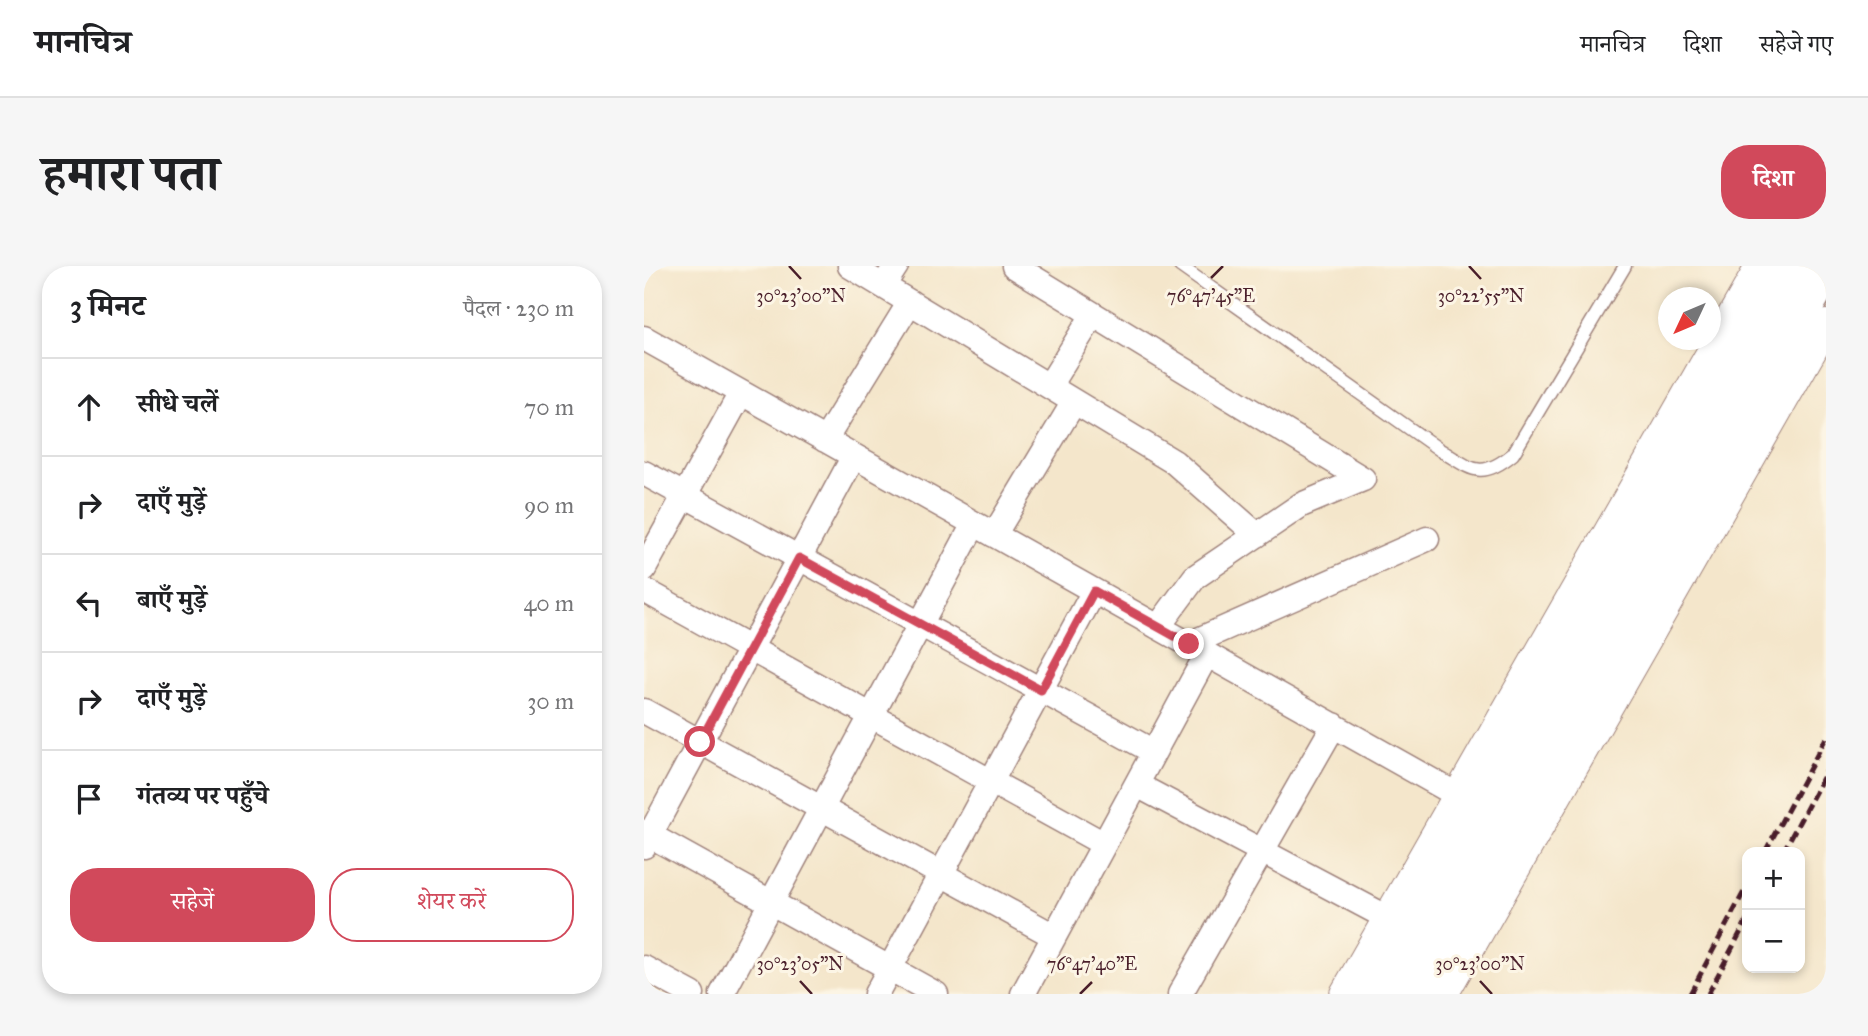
<!DOCTYPE html>
<html lang="hi">
<head>
<meta charset="utf-8">
<style>
  :root { --surface:#fff; --page:#f6f6f6; --text:#202124; --muted:#757577; --line:#e0e0e0; --accent:#d1495b }
  body { margin:0; font-family:"IM FELL Great Primer","Noto Serif Devanagari",serif; background:var(--page); color:var(--text) }
  .controls { position:absolute; right:21px; bottom:21px; display:grid; overflow:hidden; border-radius:14px; box-shadow:0 4px 10px #0003 }
  .controls button { width:63px; height:63px; display:grid; place-items:center; padding:0; border:0; border-bottom:2px solid var(--line); background:var(--surface); color:var(--text); font:35px sans-serif }
  .compass { position:absolute; left:1014px; top:21px; width:63px; height:63px; border-radius:50%; background:var(--surface); box-shadow:0 4px 10px #0003; rotate:226deg }
  .stop { position:absolute; width:21px; height:21px; margin:-16px; border:5px solid #d1495b; border-radius:50%; background:#fff }
  .stop.end { background:#d1495b; border-color:#fff; box-shadow:0 2px 7px #0008 }
  .list { margin:0; padding:0; list-style:none }
  h2 { display:flex; justify-content:space-between; align-items:center; height:91px; margin:0; padding:0 28px; font-size:30px }
  h2 small { font-size:23px; font-weight:400; color:var(--muted) }
  .list li { display:grid; grid-template-columns:46px 1fr auto; gap:21px; align-items:center; box-sizing:border-box; height:98px; padding:0 28px; border-top:2px solid var(--line) }
  .list b { display:block; font-size:26px; white-space:nowrap }
  .list em { font-size:23px; font-style:normal; color:var(--muted) }
  .actions { display:flex; gap:14px; padding:21px 28px }
  .actions a { flex:1; padding:16px 0; border:2px solid var(--accent); border-radius:28px; text-align:center; font-size:24px; color:var(--accent) }
  .actions .main { background:var(--accent); color:#fff }
  .icon { flex:none; width:38px; height:38px; fill:none; stroke:currentColor; stroke-width:2; stroke-linecap:round; stroke-linejoin:round }
  .map { position:relative; flex:none; width:1182px; height:728px; overflow:hidden; border-radius:28px }
  header { display:flex; align-items:center; gap:42px; box-sizing:border-box; height:98px; padding:0 35px; background:var(--surface); border-bottom:2px solid var(--line) }
  header strong { font-size:33px }
  nav { display:flex; gap:38px; margin-inline-start:auto; font-size:24px }
  .intro { display:flex; align-items:center; justify-content:space-between; box-sizing:border-box; height:168px; padding:0 42px }
  h1 { margin:0; font-size:49px }
  .button { padding:18px 32px; border-radius:28px; background:var(--accent); color:#fff; font-size:24px; font-weight:700 }
  main { display:flex; gap:42px; padding:0 42px }
  aside { flex:1; background:var(--surface); border-radius:28px; box-shadow:0 4px 10px #0003 }
  .map>svg:first-child { display:block }
  .lines { fill:none; stroke-linecap:round; stroke-linejoin:round }
  .service-casing { stroke:#9f827b; stroke-width:15 }
  .minor-casing { stroke:#9f827b; stroke-width:27 }
  .tertiary-casing { stroke:#9f827b; stroke-width:32 }
  .trunk-casing { stroke:#9f827b; stroke-width:41 }
  .service { stroke:#fff; stroke-width:12 }
  .minor { stroke:#fff; stroke-width:24 }
  .tertiary { stroke:#fff; stroke-width:30 }
  .trunk { stroke:#fff; stroke-width:38 }
  .rail { stroke:#4a1f2b; stroke-width:5; stroke-dasharray:10 5; stroke-linecap:butt }
  .route { stroke:#d1495b; stroke-width:9 }
  .ticks { fill:none; stroke:#4a1f2b; stroke-width:2.5 }
  .ticks-label { font-size:18px; text-anchor:middle; fill:#4a1f2b; stroke:#fcf5e5; stroke-width:6; stroke-linejoin:round; paint-order:stroke }
</style>
</head>
<body>
<header>
<strong>मानचित्र</strong>
<nav><a>मानचित्र</a><a>दिशा</a><a>सहेजे गए</a></nav>
</header>
<div class="intro"><h1>हमारा पता</h1><a class="button">दिशा</a></div>
<main>
<aside>
<h2>3 मिनट<small>पैदल · 230 m</small></h2>
<ul class="list">
<li><svg class="icon" aria-label="ahead" viewBox="0 0 24 24"><path d="M12 20V5M6 11l6-6 6 6"/></svg><div><b>सीधे चलें</b></div><em>70 m</em></li>
<li><svg class="icon" aria-label="right" viewBox="0 0 24 24"><path d="M7 20v-9h11M14 6l5 5-5 5"/></svg><div><b>दाएँ मुड़ें</b></div><em>90 m</em></li>
<li><svg class="icon" aria-label="left" viewBox="0 0 24 24"><path d="M17 20v-9H6M10 6l-5 5 5 5"/></svg><div><b>बाएँ मुड़ें</b></div><em>40 m</em></li>
<li><svg class="icon" aria-label="right" viewBox="0 0 24 24"><path d="M7 20v-9h11M14 6l5 5-5 5"/></svg><div><b>दाएँ मुड़ें</b></div><em>30 m</em></li>
<li><svg class="icon" aria-label="arrive" viewBox="0 0 24 24"><path d="M6 21V4h12l-3 4 3 4H6"/></svg><div><b>गंतव्य पर पहुँचे</b></div></li>
</ul>
<div class="actions"><a class="main">सहेजें</a><a>शेयर करें</a></div>
</aside>
<div class="map">
<svg width="1182" height="728" viewBox="0 0 1182 728">
  <rect width="100%" height="100%" fill="#fcf5e5"/>
  <filter id="ink" filterUnits="userSpaceOnUse"><feTurbulence type="fractalNoise" baseFrequency=".0143" numOctaves="2"/><feDisplacementMap in="SourceGraphic" scale="14" xChannelSelector="R" yChannelSelector="G"/><feConvolveMatrix kernelMatrix="1 2 1 2 8 2 1 2 1" color-interpolation-filters="sRGB"/></filter>
  <filter id="wash" filterUnits="userSpaceOnUse"><feTurbulence type="fractalNoise" baseFrequency=".00686" numOctaves="4" result="noise"/><feDisplacementMap in="SourceGraphic" scale="28" xChannelSelector="R" yChannelSelector="G"/><feGaussianBlur stdDeviation="1.57" result="paint"/><feColorMatrix in="noise" values="0 0 0 0 0 0 0 0 0 0 0 0 0 0 0 0 0 1.4 0 .05"/><feComposite in="paint" operator="in"/></filter>
  <g filter="url(#wash)">
    <rect width="100%" height="100%" fill="#f4e6cb"/>
  </g>
  <g filter="url(#ink)">
    <g class="lines">
      <defs>
        <path id="service" d="M536 0 796 184C828 203 836 215 869 188L981 0"/>
        <path id="minor" d="M206 0 530 196 613 269
          M370 0 719 213
          M239 20 252 0
          M0 72 815 530
          M405 120 449 49
          M181 174 266 36
          M0 207 510 486
          M350 269 430 136
          M0 303 97 127
          M0 324 460 578
          M514 361 551 311 657 239 719 213
          M545 378 783 273
          M0 445 410 670
          M493 519 744 652
          M0 566 292 728
          M0 580 210 190
          M0 702 48 728
          M78 728 330 258
          M232 728 450 325
          M379 728 563 388
          M536 728 690 459"/>
        <path id="tertiary" d="M701 728 1117 0
          M799 728 1182 59"/>
        <path id="trunk" d="M729 728 1147 0
          M764 728 1182 2"/>
      </defs>
      <use href="#service" class="service-casing"/>
      <use href="#minor" class="minor-casing"/>
      <use href="#tertiary" class="tertiary-casing"/>
      <use href="#trunk" class="trunk-casing"/>
      <use href="#service" class="service"/>
      <use href="#minor" class="minor"/>
      <use href="#tertiary" class="tertiary"/>
      <use href="#trunk" class="trunk"/>
      <path class="rail" d="M1121 586 1182 472
        M1139 586 1182 506
        M1046 728 1103 620
        M1064 728 1103 654"/>
    </g>
  </g>
  <g class="lines" filter="url(#ink)">
    <path class="route" d="M56 476 155 292 397 424 450 325 545 378"/>
  </g>
  <path class="ticks" d="M145 0 157 13M825 0 837 13M567 12 579 0M156 715 168 728M836 715 848 728M436 728 448 716"/>
  <g class="ticks-label">
    <text x="567" y="36">76°47'45"E</text>
    <text x="157" y="36">30°23'00"N</text>
    <text x="837" y="36">30°22'55"N</text>
    <text x="156" y="704">30°23'05"N</text>
    <text x="836" y="704">30°23'00"N</text>
    <text x="448" y="704">76°47'40"E</text>
  </g>
</svg>
<div class="controls">
<button>+</button>
<button>−</button>
</div>
<svg class="compass" viewBox="-18 -18 36 36"><path d="M0-13l5 13h-10z" fill="#e53935"/><path d="M0 13l5-13h-10z" fill="#757577"/></svg>
<div class="stop" style="left:56px;top:476px"></div>
<div class="stop end" style="left:545px;top:378px"></div>
</div>
</main>
</body>
</html>
